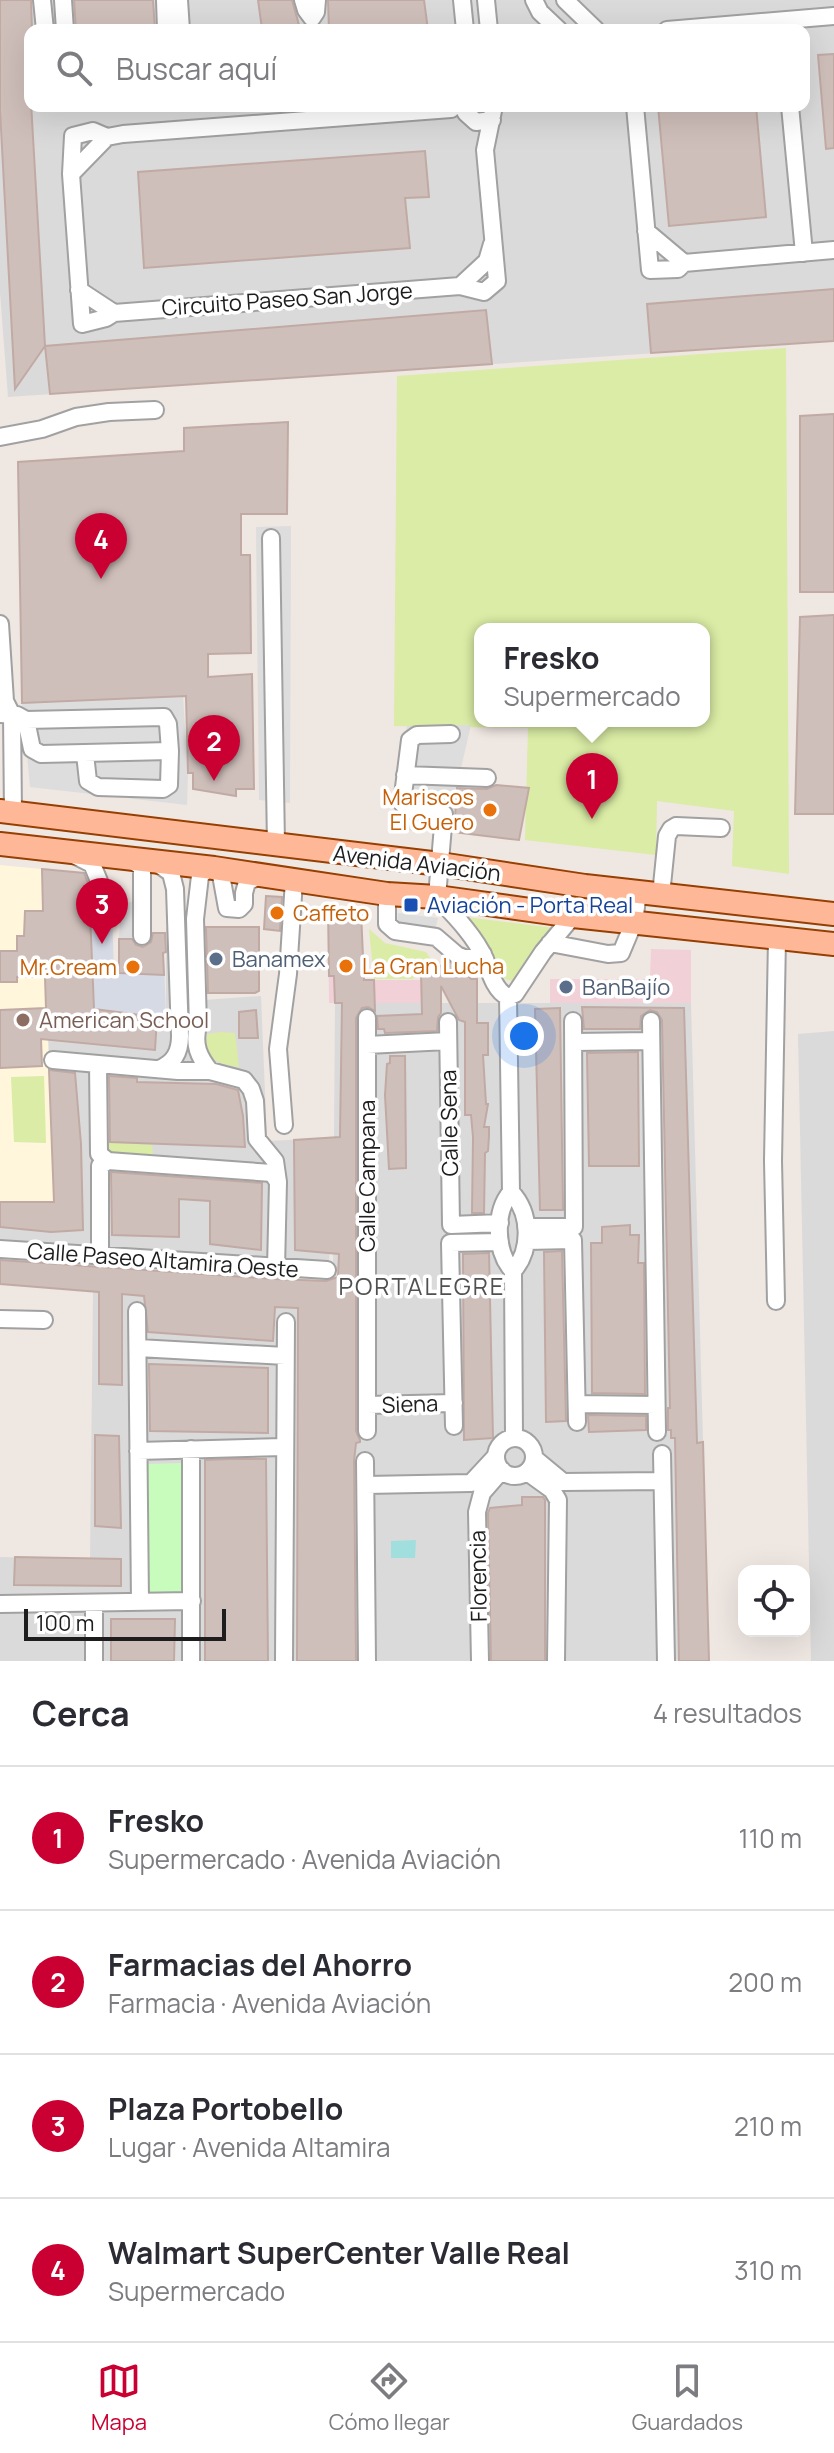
<!DOCTYPE html>
<html lang="es">
<head>
<meta charset="utf-8">
<style>
  :root { --surface:#fff; --page:#f2f2f3; --text:#2b2b33; --muted:#7c7c81; --line:#e1e1e2; --accent:#ca0032 }
  body { margin:0; font-family:Manrope,sans-serif; background:var(--page); color:var(--text) }
  .controls { position:absolute; right:24px; bottom:24px; display:grid; overflow:hidden; border-radius:16px; box-shadow:0 8px 32px #0002 }
  .controls button { width:72px; height:72px; display:grid; place-items:center; padding:0; border:0; border-bottom:2px solid var(--line); background:var(--surface); color:var(--text); font:40px sans-serif }
  .scale { position:absolute; left:24px; bottom:20px; width:202px; box-sizing:border-box; padding-left:8px; border:4px solid #1d1d1d; border-top:0; font-size:22px; line-height:28px; white-space:nowrap; color:#1d1d1d; -webkit-text-stroke:6px #fff; paint-order:stroke }
  .you { position:absolute; left:524px; top:1036px; width:28px; height:28px; margin:-20px; border:6px solid #fff; border-radius:50%; background:#1a73e8; box-shadow:0 0 0 12px #1a73e833 }
  .badge { display:grid; place-items:center; width:52px; height:52px; border-radius:50%; background:var(--accent); color:#fff; font-size:26px; font-weight:700 }
  .pin { position:absolute; translate:-50% -66px; filter:drop-shadow(0 2px 4px #0008) }
  .pin::after { content:''; position:absolute; top:42px; width:28px; height:24px; background:inherit; clip-path:polygon(0 0,100% 0,50% 100%) }
  .popup { position:absolute; left:474px; top:623px; width:236px; height:104px; box-sizing:border-box; display:grid; place-content:center; border-radius:16px; background:var(--surface); filter:drop-shadow(0 2px 6px #0005); font-size:26px; white-space:nowrap; color:var(--muted) }
  .popup b { font-size:30px; color:var(--text) }
  .popup::after { content:''; position:absolute; left:50%; top:100%; margin-left:-16px; border:16px solid transparent; border-top-color:var(--surface) }
  .list { margin:0; padding:0; list-style:none }
  h2 { display:flex; justify-content:space-between; align-items:center; height:104px; margin:0; padding:0 32px; font-size:34px }
  h2 small { font-size:26px; font-weight:400; color:var(--muted) }
  .list li { display:grid; grid-template-columns:52px 1fr auto; gap:24px; align-items:center; box-sizing:border-box; height:144px; padding:0 32px; border-top:2px solid var(--line) }
  .list b { display:block; font-size:30px; white-space:nowrap }
  .list p { margin:0; font-size:26px; white-space:nowrap; color:var(--muted) }
  .list em { font-size:26px; font-style:normal; color:var(--muted) }
  .icon { flex:none; width:44px; height:44px; fill:none; stroke:currentColor; stroke-width:2; stroke-linecap:round; stroke-linejoin:round }
  .map { position:relative; flex:none; width:834px; height:1661px; overflow:hidden }
  .search { position:absolute; background:var(--surface); box-shadow:0 8px 32px #0002; left:24px; right:24px; top:24px; height:88px; display:flex; align-items:center; gap:20px; box-sizing:border-box; padding:0 28px; border-radius:16px; color:var(--muted); font-size:30px }
  .sheet { height:680px; background:var(--surface) }
  nav { display:flex; justify-content:space-around; align-items:center; box-sizing:border-box; height:112px; border-top:2px solid var(--line); background:var(--surface); font-size:22px; color:var(--muted) }
  nav a { display:grid; justify-items:center; gap:4px }
  nav .on { color:var(--accent) }
  .map>svg:first-child { display:block }
  .residential { fill:#dbdada; fill-rule:evenodd }
  .commercial { fill:#f1d0d7 }
  .education { fill:#fff6db }
  .grass { fill:#daeca5; fill-rule:evenodd }
  .park { fill:#c7fcbc }
  .parking { fill:#ddd }
  .plaza { fill:#d6dae5 }
  .water { fill:#a0dfde }
  .building { fill:#cfbfbb; stroke:#c1aaa4; stroke-width:2 }
  .lines { fill:none; stroke-linecap:round; stroke-linejoin:round }
  .minor-casing { stroke:#a1a1a1; stroke-width:20 }
  .major-casing { stroke:#963f00; stroke-width:26 }
  .minor { stroke:#fff; stroke-width:16 }
  .major { stroke:#ffb897; stroke-width:22 }
  .food-dot { fill:#e8710a; stroke:#fff; stroke-width:3 }
  .transit-dot { fill:#1a4fb4; stroke:#fff; stroke-width:3 }
  .service-dot { fill:#5c6f8a; stroke:#fff; stroke-width:3 }
  .education-dot { fill:#8d6e63; stroke:#fff; stroke-width:3 }
  .labels { text-anchor:middle; dominant-baseline:central; stroke-width:7; stroke-linejoin:round; paint-order:stroke }
  .street-label { font-size:22px; fill:#1d1d1d; stroke:#fff }
  .food-label { font-size:22px; fill:#c56008; stroke:#fff; text-anchor:end }
  .transit-label { font-size:22px; fill:#164399; stroke:#fff; text-anchor:start }
  .service-label { font-size:22px; fill:#4e5e75; stroke:#fff; text-anchor:start }
  .education-label { font-size:22px; fill:#785e54; stroke:#fff; text-anchor:start }
  .neighbourhood-label { font-size:24px; letter-spacing:2px; fill:#505050; stroke:#fff }
</style>
</head>
<body>
<div class="map">
<svg width="834" height="1661" viewBox="0 0 834 1661">
  <rect width="100%" height="100%" fill="#efe7e2"/>
  <path class="residential" d="M0 0H834V341L8 397 0 293ZM30 30H804V106H30Z
    M204 927V1000L261 996 267 1141 330 1138 327 1661H0V1557L90 1559 93 1292 0 1284V1201L54 1202 46 1004 166 1017V928Z
    M335 1003H691L709 1661H330Z
    M834 1031V1661H811L798 1034Z"/>
  <path class="commercial" d="M328 908 361 912 364 980H421V1003H329Z
    M651 949 691 950V1003H550V979H650Z"/>
  <path class="education" d="M0 865 42 869 54 1202 0 1201Z"/>
  <path class="grass" d="M786 348 789 874 732 866 734 811 657 801 656 855 525 840 528 728 394 726 397 376ZM480 629H704V721H480Z
    M465 917 554 928 521 977 512 981 502 978 488 951Z
    M369 929 385 943 426 952 437 969 423 970 412 979H374Z
    M221 1032 235 1033 239 1067C217 1064 204 1059 207 1034Z
    M44 1076 46 1143 14 1142 11 1077Z
    M109 1142 152 1145 153 1156 108 1155 106 1144Z"/>
  <path class="park" d="M182 1463 183 1597 148 1596 146 1464Z"/>
  <path class="parking" d="M291 526 290 803 259 800 256 527Z
    M183 696 188 773 187 805 30 787 22 703Z
    M471 725 458 781 454 832 394 830 407 726Z
    M132 902V940L119 939 121 903Z
    M398 913 438 918 435 930 397 925Z"/>
  <path class="plaza" d="M111 880 114 973 147 975 146 933H163L166 1017 94 1009 90 882Z"/>
  <path class="water" d="M416 1540 415 1558H391V1541Z"/>
  <path class="building" d="M0 0H31L32 30H30V50H28L45 346 15 389 0 110Z
    M74 0H153L155 30H76Z
    M258 0H292L299 25 262 29Z
    M328 0H424L428 30H329Z
    M834 54V148L826 149 818 55Z
    M658 106H756L766 217 669 226Z
    M425 151 429 197 405 198 410 248 144 268 138 172Z
    M834 289V341L651 353 647 304Z
    M486 310 492 364 50 394 45 346Z
    M834 414V592H800V416Z
    M288 422 287 514H241V555H250L251 653 208 654V677L252 674 254 789H236V796L193 789V773H188L186 696 22 703 18 462 184 451V428Z
    M834 615V814H795L800 617Z
    M496 785 529 788 519 840 454 832 457 788 487 789Z
    M42 869 84 873 89 886 97 892 107 888 111 880 112 913 90 912 94 1009 157 1017 155 1050 41 1039 42 1066 0 1068V1010L46 1008 45 977H17V982H0V951H17V936H24L25 911H43Z
    M266 896 282 897 280 931 264 929Z
    M328 908 361 912 364 980H374L375 1011 368 1007 362 1008 356 1018V1431L360 1440V1442L356 1443 354 1461 356 1661H297L298 1308 275 1307 273 1341 148 1332 144 1296 122 1294V1385L99 1384V1292L0 1284V1260L275 1279 326 1281 338 1277 339 1254 295 1250 294 1140 340 1137 342 1003H335L334 976H329Z
    M206 927H259V991L255 993H208Z
    M153 933H165L166 952 163 953 164 975 119 973V939H132L136 945 143 947 151 942Z
    M446 960 462 969 471 979H477V1023H488V1055H483L486 1104H488L484 1127H489V1136L488 1151 485 1153 484 1213H472L473 1137 471 1115H465V1022L459 1020 441 986V1013L438 1017 437 1031 385 1033 384 1029H378L377 1016 422 1014 421 972H436Z
    M582 1007 684 1008 697 1443 703 1442 709 1661H679L675 1438H671V1430H668V1408H670L662 1020 657 1012 650 1010 641 1016 640 1029H584Z
    M560 1008 563 1210H540L535 1009Z
    M256 1010 258 1038H239V1012Z
    M638 1052 639 1166H589L587 1053Z
    M390 1056H405L406 1168 389 1169 385 1095 387 1064 390 1063Z
    M49 1070 75 1073 81 1144 83 1230 51 1232 0 1227V1202H54Z
    M109 1076 137 1078V1082L216 1084 238 1090 243 1116 245 1147 110 1142Z
    M111 1172 262 1183 261 1250 210 1244V1201L179 1199V1237L112 1235Z
    M630 1225V1235H639L638 1263H644L645 1394 592 1393 591 1243H602V1227Z
    M562 1251 566 1421 546 1422 544 1252Z
    M489 1253 493 1438 464 1440 463 1254Z
    M149 1364 268 1368V1433L150 1431Z
    M588 1415 646 1416V1430L589 1432Z
    M95 1435 119 1436 121 1528 95 1526Z
    M230 1459H266L268 1661H205V1460Z
    M522 1497H543L545 1500V1661H491L488 1513 490 1508 522 1505Z
    M15 1557 121 1559V1586L14 1585Z
    M111 1619H175L174 1661H111Z"/>
  <g class="lines">
    <defs>
      <path id="minor" d="M42 0 45 30
        M63 0 65 30
        M165 0 166 30
        M179 0 181 30
        M303 0 306 10 312 18 316 12 317 0
        M462 0 465 30
        M486 0 489 30
        M534 0 540 12 559 30
        M565 0 596 30
        M667 30 834 16
        M453 106 451 109 123 134 107 137 93 131 73 136 71 174 82 324 106 318 114 313 460 286 484 292 497 281 485 150 494 106
        M462 106 466 113 476 122 492 120
        M635 106 650 270 678 269 684 263 834 250
        M790 106 804 253
        M71 174 107 137
        M646 231 684 263
        M460 286 487 261 492 244
        M79 290 114 313
        M0 437 42 429 76 417 109 412 155 410
        M271 538 276 845
        M0 624 5 701 12 715 13 813
        M0 714 17 715 26 720 164 717 168 724 170 751 41 754 32 749 26 720
        M451 734 417 735 410 740 402 803 409 810 444 814 437 897C454 915 475 936 485 959 490 973 495 991 508 997L511 1192C494 1212 495 1252 513 1271
        M85 754 88 781 98 787 163 789 169 785 170 751
        M405 775 487 778
        M74 855 92 864 99 881
        M130 859 142 867V936
        M155 862 171 873 175 889 180 1036C180 1052 174 1063 159 1069
        M208 868 200 876 195 919 198 1026C193 1045 199 1057 210 1071
        M214 868 221 875 227 908 239 909 244 904V893L247 882 259 876
        M387 894V924L395 931 436 937 457 955 466 959 483 954
        M661 895 667 836 671 829 676 826 721 828
        M550 943 608 954 621 953 634 922 638 892
        M508 997 515 994 543 952 573 916
        M367 1018V1431
        M651 1021 657 1432
        M448 1022 451 1225 500 1223
        M574 1042 651 1041
        M367 1045 448 1041
        M53 1060 178 1071H210L244 1080 251 1089 255 1101 257 1139 275 1161 278 1182 276 1268
        M98 1064 99 1154 108 1161 100 1166V1257
        M284 1125 278 1049 288 974 294 880
        M108 1161 272 1173 278 1182
        M511 1192C531 1213 532 1250 513 1271L514 1438
        M526 1227H574L573 1021
        M526 1241 573 1240 577 1422
        M0 1249 327 1270
        M776 1301 773 1161 777 938
        M137 1311 140 1602
        M0 1319 44 1320
        M138 1348 285 1356
        M577 1404 656 1405
        M367 1405 454 1403
        M454 1426 450 1243 500 1242
        M496 1457a19 19 0 1 1 38 0a19 19 0 1 1-38 0Z
        M191 1449V1661
        M138 1451 283 1447
        M662 1454 666 1661
        M534 1458 563 1482 662 1481
        M365 1461 367 1661
        M527 1472 552 1490 558 1500 556 1661
        M366 1485 471 1483 496 1456
        M0 1604 192 1601
        M94 1661V1603
        M284 1661 286 1322
        M480 1661 477 1512 482 1493 502 1470"/>
      <path id="major" d="M0 811 440 864 585 886 834 914
        M0 844 214 868 387 894 437 897 573 916 834 944"/>
    </defs>
    <use href="#minor" class="minor-casing"/>
    <use href="#major" class="major-casing"/>
    <use href="#minor" class="minor"/>
    <use href="#major" class="major"/>
  </g>
  <g class="food-dot">
    <circle cx="490" cy="810" r="8"/>
    <circle cx="277" cy="913" r="8"/>
    <circle cx="346" cy="966" r="8"/>
    <circle cx="133" cy="967" r="8"/>
  </g>
  <rect class="transit-dot" x="403" y="897" width="16" height="16" rx="4"/>
  <g class="service-dot">
    <circle cx="216" cy="959" r="8"/>
    <circle cx="566" cy="987" r="8"/>
  </g>
  <circle class="education-dot" cx="23" cy="1020" r="8"/>
  <g class="labels">
    <g class="street-label">
      <text transform="translate(287 299) rotate(-4)">Circuito Paseo San Jorge</text>
      <text transform="translate(417 863) rotate(7)">Avenida Aviación</text>
      <text transform="translate(449 1123) rotate(-91)">Calle Sena</text>
      <text transform="translate(367 1176) rotate(-90)">Calle Campana</text>
      <text transform="translate(163 1260) rotate(4)">Calle Paseo Altamira Oeste</text>
      <text transform="translate(410 1404) rotate(-2)">Siena</text>
      <text transform="translate(478 1576) rotate(-91)">Florencia</text>
    </g>
    <g class="food-label">
      <text x="474" y="797">Mariscos<tspan x="474" dy="25">El Guero</tspan></text>
      <text x="293" y="913" text-anchor="start">Caffeto</text>
      <text x="362" y="966" text-anchor="start">La Gran Lucha</text>
      <text x="117" y="967">Mr.Cream</text>
    </g>
    <g class="transit-label">
      <text x="427" y="905">Aviación - Porta Real</text>
    </g>
    <g class="service-label">
      <text x="232" y="959">Banamex</text>
      <text x="582" y="987">BanBajío</text>
    </g>
    <g class="education-label">
      <text x="39" y="1020">American School</text>
    </g>
    <g class="neighbourhood-label">
      <text x="422" y="1285">PORTALEGRE</text>
    </g>
  </g>
</svg>
<div class="controls">
<button><svg class="icon" aria-label="locate" viewBox="0 0 24 24"><circle cx="12" cy="12" r="6"/><path d="M12 2v4M12 18v4M2 12h4M18 12h4"/></svg></button>
</div>
<div class="scale">100 m</div>
<div class="you"></div>
<div class="pin badge" style="left:592px;top:819px">1</div>
<div class="popup"><b>Fresko</b>Supermercado</div>
<div class="pin badge" style="left:214px;top:781px">2</div>
<div class="pin badge" style="left:102px;top:944px">3</div>
<div class="pin badge" style="left:101px;top:579px">4</div>
<div class="search"><svg class="icon" aria-label="search" viewBox="0 0 24 24"><circle cx="10" cy="10" r="6"/><path d="M15 15l6 6"/></svg>Buscar aquí</div>
</div>
<section class="sheet">
<h2>Cerca<small>4 resultados</small></h2>
<ul class="list">
<li><span class="badge">1</span><div><b>Fresko</b><p>Supermercado · Avenida Aviación</p></div><em>110 m</em></li>
<li><span class="badge">2</span><div><b>Farmacias del Ahorro</b><p>Farmacia · Avenida Aviación</p></div><em>200 m</em></li>
<li><span class="badge">3</span><div><b>Plaza Portobello</b><p>Lugar · Avenida Altamira</p></div><em>210 m</em></li>
<li><span class="badge">4</span><div><b>Walmart SuperCenter Valle Real</b><p>Supermercado</p></div><em>310 m</em></li>
</ul>
</section>
<nav>
<a class="on"><svg class="icon" aria-label="map" viewBox="0 0 24 24"><path d="M3 6l6-2 6 2 6-2v14l-6 2-6-2-6 2zM9 4v14M15 6v14"/></svg>Mapa</a>
<a><svg class="icon" aria-label="directions" viewBox="0 0 24 24"><path d="M12 3l9 9-9 9-9-9zM9 14v-3h6M13 9l2 2-2 2"/></svg>Cómo llegar</a>
<a><svg class="icon" aria-label="saved" viewBox="0 0 24 24"><path d="M7 4h10v16l-5-4-5 4z"/></svg>Guardados</a>
</nav>
</body>
</html>
